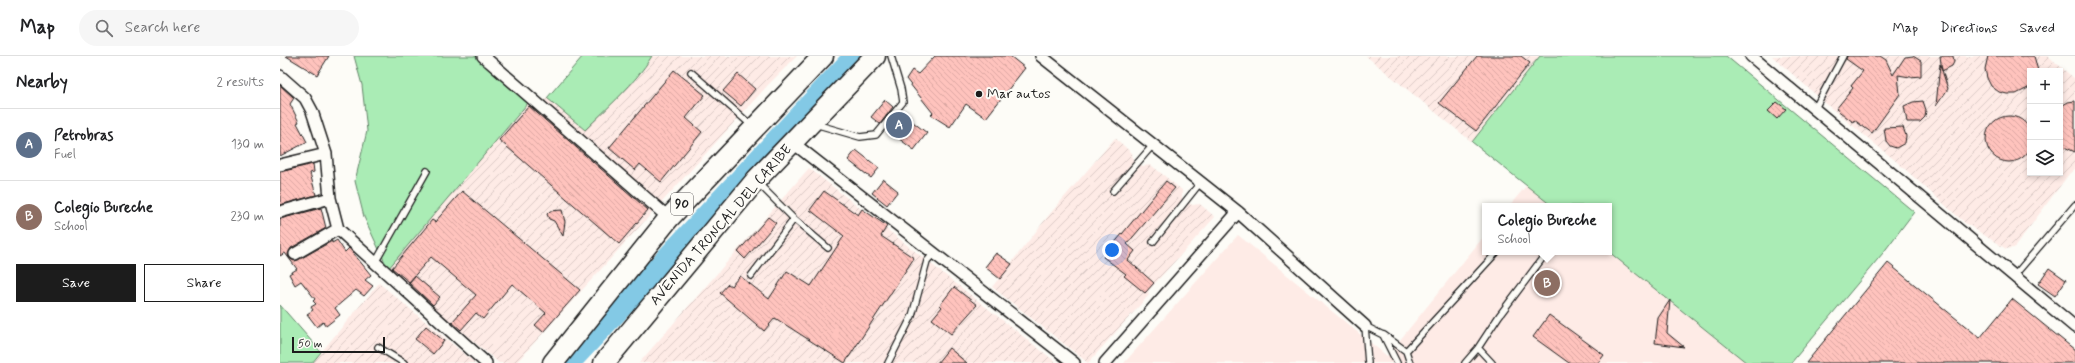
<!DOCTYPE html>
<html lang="en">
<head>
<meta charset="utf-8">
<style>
  :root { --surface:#fff; --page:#f6f6f6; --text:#202124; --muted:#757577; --line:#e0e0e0; --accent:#1c1c1c }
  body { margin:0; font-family:Mynerve,sans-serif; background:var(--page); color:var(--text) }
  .controls { position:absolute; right:12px; top:12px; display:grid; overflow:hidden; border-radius:0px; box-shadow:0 2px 6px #0003 }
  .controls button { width:36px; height:36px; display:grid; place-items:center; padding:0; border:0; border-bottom:1px solid var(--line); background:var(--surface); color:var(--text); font:20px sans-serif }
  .scale { position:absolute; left:12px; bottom:10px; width:93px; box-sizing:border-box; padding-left:4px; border:2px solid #1c1c1c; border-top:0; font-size:11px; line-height:14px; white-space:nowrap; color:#1c1c1c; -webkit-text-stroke:3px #fdfcf7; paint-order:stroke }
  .you { position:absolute; left:832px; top:194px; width:14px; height:14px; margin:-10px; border:3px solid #fff; border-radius:50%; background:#1a73e8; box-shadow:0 0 0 6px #1a73e833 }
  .badge { display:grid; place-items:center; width:26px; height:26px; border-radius:50%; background:var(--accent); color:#fff; font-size:13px; font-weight:700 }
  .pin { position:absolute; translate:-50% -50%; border:2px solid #fff; box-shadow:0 1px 4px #0006 }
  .popup { position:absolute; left:1202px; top:147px; width:130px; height:52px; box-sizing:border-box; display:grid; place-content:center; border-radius:0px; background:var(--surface); filter:drop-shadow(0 1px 3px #0005); font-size:13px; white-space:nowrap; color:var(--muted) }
  .popup b { font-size:15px; color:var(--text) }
  .popup::after { content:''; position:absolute; left:50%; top:100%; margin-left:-8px; border:8px solid transparent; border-top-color:var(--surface) }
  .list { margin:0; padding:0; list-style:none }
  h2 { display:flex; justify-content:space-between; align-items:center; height:52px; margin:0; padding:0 16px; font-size:17px }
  h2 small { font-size:13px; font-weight:400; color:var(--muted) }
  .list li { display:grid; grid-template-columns:26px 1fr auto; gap:12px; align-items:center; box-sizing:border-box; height:72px; padding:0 16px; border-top:1px solid var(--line) }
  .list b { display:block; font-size:15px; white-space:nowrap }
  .list p { margin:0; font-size:13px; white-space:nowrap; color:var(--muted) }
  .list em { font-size:13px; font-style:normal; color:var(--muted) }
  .actions { display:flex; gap:8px; padding:12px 16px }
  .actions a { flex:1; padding:9px 0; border:1px solid var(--accent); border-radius:0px; text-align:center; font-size:14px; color:var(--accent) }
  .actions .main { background:var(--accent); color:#fff }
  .icon { flex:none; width:22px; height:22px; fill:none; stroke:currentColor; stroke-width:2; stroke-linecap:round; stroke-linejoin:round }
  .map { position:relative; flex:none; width:1795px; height:307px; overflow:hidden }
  header { display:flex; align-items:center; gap:24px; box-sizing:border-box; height:56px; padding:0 20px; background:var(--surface); border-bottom:1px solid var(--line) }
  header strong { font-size:19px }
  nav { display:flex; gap:22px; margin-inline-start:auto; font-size:14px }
  .search { width:280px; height:36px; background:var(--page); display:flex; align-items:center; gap:10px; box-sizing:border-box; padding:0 14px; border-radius:22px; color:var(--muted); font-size:15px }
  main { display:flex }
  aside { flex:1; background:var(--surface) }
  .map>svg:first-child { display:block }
  .built { fill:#feebe6 }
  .industrial { fill:url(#industrial-furrows); fill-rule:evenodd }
  .grass { fill:#aaecb5; stroke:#638468 }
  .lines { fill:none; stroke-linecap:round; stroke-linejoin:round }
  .river { stroke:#83c9e5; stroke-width:22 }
  .building { fill:url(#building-back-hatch); stroke:#1c1c1c }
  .lane-casing { stroke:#1c1c1c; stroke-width:8 }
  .street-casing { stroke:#1c1c1c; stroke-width:14 }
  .highway-casing { stroke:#1c1c1c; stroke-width:23 }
  .lane { stroke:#fdfcf7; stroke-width:5.5 }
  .street { stroke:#fdfcf7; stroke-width:11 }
  .highway { stroke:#fdfcf7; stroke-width:20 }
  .poi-dot { fill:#1c1c1c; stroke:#fdfcf7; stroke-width:1.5 }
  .labels { text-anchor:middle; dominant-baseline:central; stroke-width:4; stroke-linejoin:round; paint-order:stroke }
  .shield { fill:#fdfcf7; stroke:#605f5e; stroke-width:1 }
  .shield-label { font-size:13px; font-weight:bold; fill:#1c1c1c }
  .poi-label { font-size:14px; fill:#1c1c1c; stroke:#fdfcf7; text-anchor:start }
  .street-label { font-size:14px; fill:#1c1c1c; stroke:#fdfcf7 }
</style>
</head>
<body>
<header>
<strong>Map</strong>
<div class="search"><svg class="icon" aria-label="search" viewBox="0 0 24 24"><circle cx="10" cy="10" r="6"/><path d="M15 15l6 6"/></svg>Search here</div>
<nav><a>Map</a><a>Directions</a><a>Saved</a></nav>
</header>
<main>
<aside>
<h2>Nearby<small>2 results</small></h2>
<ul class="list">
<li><span class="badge" style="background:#5c6f8a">A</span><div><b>Petrobras</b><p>Fuel</p></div><em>130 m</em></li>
<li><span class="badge" style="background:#8d6e63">B</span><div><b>Colegio Bureche</b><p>School</p></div><em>230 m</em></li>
</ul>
<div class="actions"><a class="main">Save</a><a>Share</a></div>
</aside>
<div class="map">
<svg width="1795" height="307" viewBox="0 0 1795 307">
  <defs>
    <pattern id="industrial-furrows" width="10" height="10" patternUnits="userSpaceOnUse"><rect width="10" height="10" fill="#feebe6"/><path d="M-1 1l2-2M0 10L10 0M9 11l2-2" fill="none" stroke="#d9c9c5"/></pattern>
    <pattern id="building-back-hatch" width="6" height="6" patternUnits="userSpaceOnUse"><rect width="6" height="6" fill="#ffc3bd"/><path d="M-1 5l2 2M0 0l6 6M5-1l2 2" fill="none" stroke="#daa7a2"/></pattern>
  </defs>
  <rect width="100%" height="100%" fill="#fdfcf7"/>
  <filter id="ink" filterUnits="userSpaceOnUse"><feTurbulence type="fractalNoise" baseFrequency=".025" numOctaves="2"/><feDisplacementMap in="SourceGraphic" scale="8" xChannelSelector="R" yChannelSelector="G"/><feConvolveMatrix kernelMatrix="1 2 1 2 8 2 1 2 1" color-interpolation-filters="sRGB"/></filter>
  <g filter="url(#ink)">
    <path class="built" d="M1247 129 1273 150H1229Z
      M958 179 1107 300 1205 179V196L1329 195 1467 307H844Z"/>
    <path class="industrial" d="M372 0H517L488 29 236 307H219L108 213 253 41 262 47 267 42 305 74 346 32 364 12Z
      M1086 0H1260L1192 86Z
      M1492 0H1768L1795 23V113L1789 118 1734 192 1726 193 1685 167 1617 106 1551 52ZM1750 15H1780V117H1750Z
      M835 82 852 97 853 104 863 110 871 109 902 134V142L912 149 920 148 935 161 868 235 869 239 808 307 712 231 769 159Z
      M529 112 777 307H359Z
      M99 227 195 307H32Z"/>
    <path class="grass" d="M74 0H207L253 41 108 213 84 161 75 125 87 75 82 29Z
      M303 0H372C355 28 328 51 305 74L267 42Z
      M1260 0H1446L1634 156 1603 197 1511 307H1467L1329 196V150H1272L1192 86Z
      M0 249 41 296 32 307H0Z"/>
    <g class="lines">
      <path class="river" d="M289 307 575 0"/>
    </g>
    <path class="building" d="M6 0H49L37 19Z
      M655 0H730L745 12 706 62 686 48 670 71 651 59 653 57 626 23 632 14 638 18Z
      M1197 0H1241L1250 7 1196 75 1159 47Z
      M1567 0H1600L1606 4 1613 19 1625 1 1633 0 1641 5V20L1630 21 1618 19 1620 38 1592 77 1574 64 1573 66 1556 53 1573 32 1571 30 1583 15 1566 3Z
      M1660 0H1673L1674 6 1672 10 1662 15Z
      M1708 0H1754L1758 15H1750V31L1736 38H1727L1719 36 1711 30 1707 22 1705 13Z
      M1660 8 1668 33 1656 50Z
      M394 14 425 39 406 62 422 76 381 126 360 108 355 114 329 92Z
      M458 18 475 33 461 50 443 35Z
      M0 29 14 42 10 48 19 66 17 67 27 86 0 100Z
      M605 44 613 51 600 68 591 61Z
      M1643 45 1646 54 1645 61 1640 66H1627L1624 50 1633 46Z
      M1795 45V96L1780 89V51L1788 46Z
      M1497 46 1506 53 1497 63 1488 55Z
      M249 50 368 154 339 188 219 84Z
      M620 56 647 77 634 94 606 73Z
      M1706 83a23 23 0 1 1 46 0a23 23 0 1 1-46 0Z
      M1623 71 1626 80 1625 87 1616 92 1610 90 1606 85 1604 72Z
      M576 94 599 112 591 122 568 104Z
      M33 108 34 116 30 117 36 139 0 149V116Z
      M603 123 618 135 607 149 592 137Z
      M886 125 895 132 847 188 855 195 848 204 874 227 865 237 844 220 846 218 823 201Z
      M182 135 300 234 263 276 255 269 266 257 232 228 203 263 196 257 181 274 172 266 196 239 151 201 129 226 112 212 152 164 155 166Z
      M544 135 578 159 582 153 607 170 601 180 634 202 565 307 495 262 484 275 440 237 448 228 451 230 460 220 489 243 507 215 531 230 564 180 530 154Z
      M41 152 46 172 11 192 8 198 9 202 15 205 18 204 52 185V187L57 184 65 196 69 192 91 219 85 224 93 230 84 240 76 234 55 252 60 259 46 270 43 266 37 271 27 258 33 254 31 251 36 248 33 245 35 243 21 225 15 229 9 218 17 213 5 197 0 200V163Z
      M282 154 285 166 283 180 274 165 269 163 267 158 270 155Z
      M488 161 496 167 465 203 458 196Z
      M716 197 732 208 720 223 705 211Z
      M1608 207 1700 282 1732 243 1795 294V307H1526Z
      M1769 212 1786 224 1775 240 1758 228Z
      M135 220 160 241 153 249 129 227Z
      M674 231 697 249 671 278 652 263 662 251 660 249Z
      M1390 244 1387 277 1404 291 1375 287 1378 262Z
      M1269 259 1324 299 1318 307H1289L1253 281Z
      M146 270 164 285 153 298 135 283Z
      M669 292 687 307H657Z"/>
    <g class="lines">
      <defs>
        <path id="lane" d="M411 16 471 69
          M1534 54 1563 0
          M535 68 580 81 596 79 623 46 621 33 611 0
          M479 128 514 163 548 192
          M833 135 873 89
          M873 186 920 127
          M95 207 147 115
          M471 220 514 163
          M1734 220 1795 149
          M1085 270 1103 279 1117 307
          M1085 270 1088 307
          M1104 279 1126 295 1130 307
          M98 291 124 307
          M1198 292 1219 260 1267 196
          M1126 295 1217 196
          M608 307 632 260 647 205 654 197
          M1185 307 1198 292 1212 307"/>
        <path id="street" d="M203 0 389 162
          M761 0 958 156 1085 270
          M1471 0 1795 271
          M0 20 25 42 32 55 46 98 0 109
          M512 86 794 307
          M46 98 50 142 58 173 206 307
          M0 156 50 142
          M15 198 58 173
          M825 307 958 156"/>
        <path id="highway" d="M273 307 389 162 543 0
          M324 307 476 124 595 0"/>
      </defs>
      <use href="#lane" class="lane-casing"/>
      <use href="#street" class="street-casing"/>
      <use href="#highway" class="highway-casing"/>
      <use href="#lane" class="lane"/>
      <use href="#street" class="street"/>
      <use href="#highway" class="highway"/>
    </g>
  </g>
  <circle class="poi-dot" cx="699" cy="38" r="4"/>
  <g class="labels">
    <rect class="shield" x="391" y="137" width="22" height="22" rx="3"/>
    <g class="shield-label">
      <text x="402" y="148">90</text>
    </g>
    <g class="poi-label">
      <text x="707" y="38">Mar autos</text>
    </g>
    <g class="street-label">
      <text transform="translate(441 169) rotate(-49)">AVENIDA TRONCAL DEL CARIBE</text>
    </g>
  </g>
</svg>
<div class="controls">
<button>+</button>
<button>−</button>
<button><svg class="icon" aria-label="layers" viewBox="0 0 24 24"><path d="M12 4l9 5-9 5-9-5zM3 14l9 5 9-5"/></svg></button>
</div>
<div class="scale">50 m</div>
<div class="you"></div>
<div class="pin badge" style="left:619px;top:69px;background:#5c6f8a">A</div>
<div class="pin badge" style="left:1267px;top:227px;background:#8d6e63">B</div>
<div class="popup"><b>Colegio Bureche</b>School</div>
</div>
</main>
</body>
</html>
